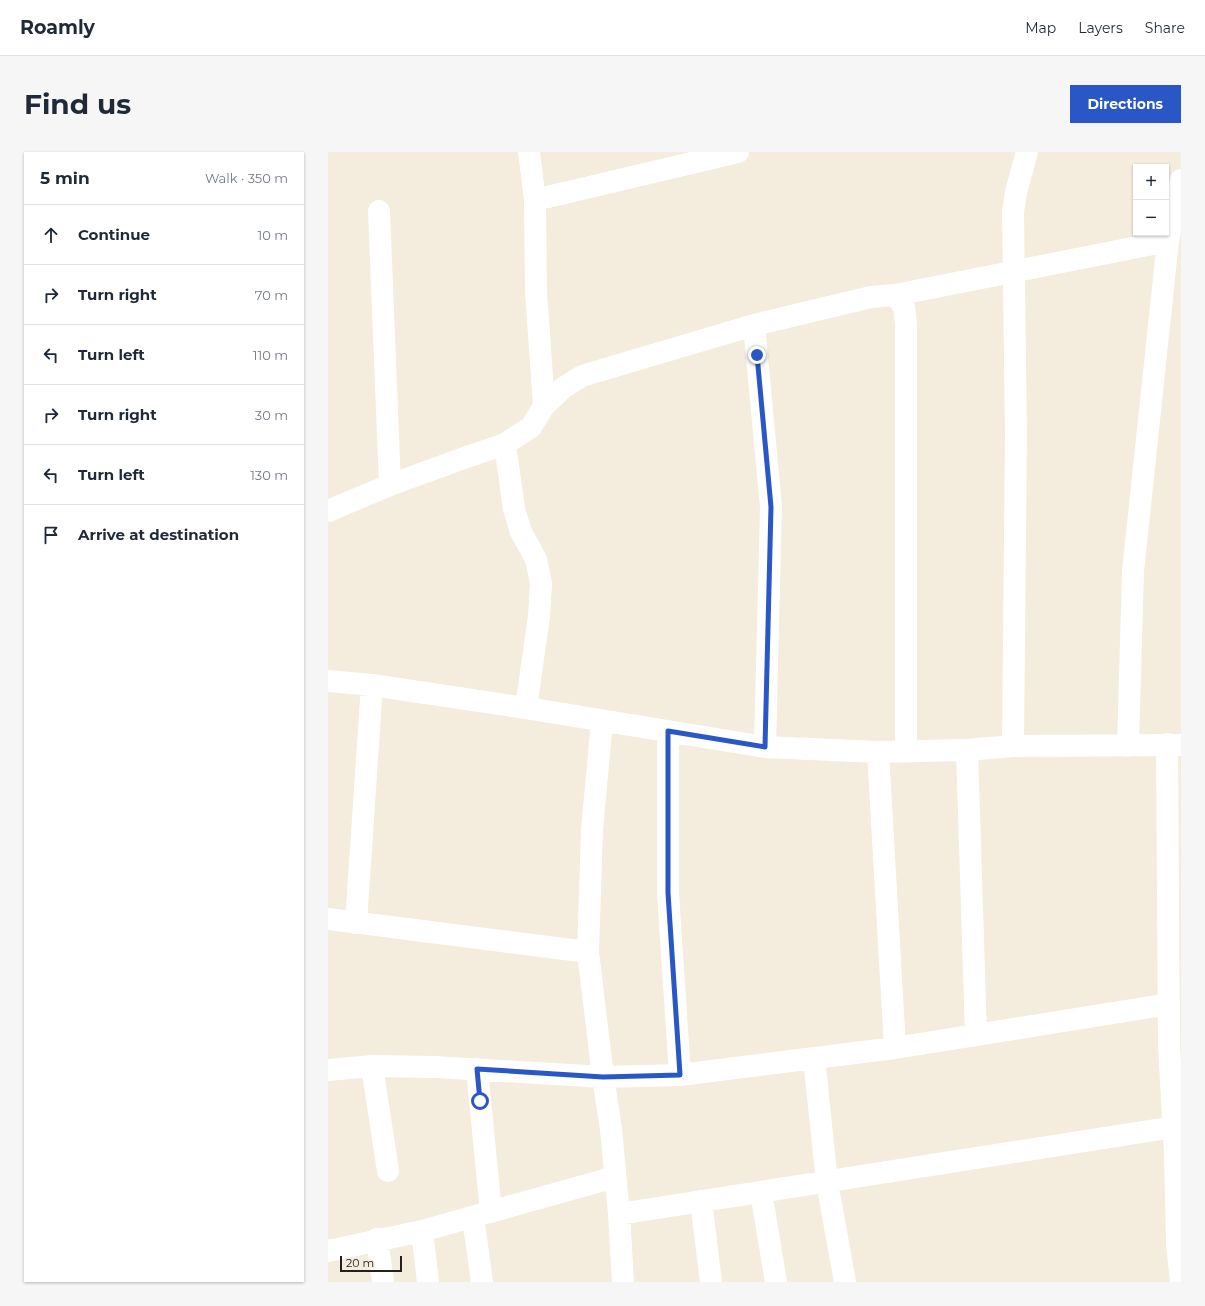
<!DOCTYPE html>
<html lang="en">
<head>
<meta charset="utf-8">
<style>
  :root { --surface:#fff; --page:#f6f6f7; --text:#1f2937; --muted:#747a83; --line:#e0e1e3; --accent:#2957c6 }
  body { margin:0; font-family:Montserrat,sans-serif; background:var(--page); color:var(--text) }
  .controls { position:absolute; right:12px; top:12px; display:grid; overflow:hidden; border-radius:0px; box-shadow:0 1px 3px #0004 }
  .controls button { width:36px; height:36px; display:grid; place-items:center; padding:0; border:0; border-bottom:1px solid var(--line); background:var(--surface); color:var(--text); font:20px sans-serif }
  .scale { position:absolute; left:12px; bottom:10px; width:62px; box-sizing:border-box; padding-left:4px; border:2px solid #24201b; border-top:0; font-size:11px; line-height:14px; white-space:nowrap; color:#24201b; -webkit-text-stroke:3px #f4ecdc; paint-order:stroke }
  .stop { position:absolute; width:12px; height:12px; margin:-9px; border:3px solid #2957c6; border-radius:50%; background:#fff }
  .stop.end { background:#2957c6; border-color:#fff; box-shadow:0 1px 4px #0008 }
  .list { margin:0; padding:0; list-style:none }
  h2 { display:flex; justify-content:space-between; align-items:center; height:52px; margin:0; padding:0 16px; font-size:17px }
  h2 small { font-size:13px; font-weight:400; color:var(--muted) }
  .list li { display:grid; grid-template-columns:26px 1fr auto; gap:12px; align-items:center; box-sizing:border-box; height:60px; padding:0 16px; border-top:1px solid var(--line) }
  .list b { display:block; font-size:15px; white-space:nowrap }
  .list em { font-size:13px; font-style:normal; color:var(--muted) }
  .icon { flex:none; width:22px; height:22px; fill:none; stroke:currentColor; stroke-width:2; stroke-linecap:round; stroke-linejoin:round }
  .map { position:relative; flex:none; width:853px; height:1130px; overflow:hidden; border-radius:0px }
  header { display:flex; align-items:center; gap:24px; box-sizing:border-box; height:56px; padding:0 20px; background:var(--surface); border-bottom:1px solid var(--line) }
  header strong { font-size:19px }
  nav { display:flex; gap:22px; margin-inline-start:auto; font-size:14px }
  .intro { display:flex; align-items:center; justify-content:space-between; box-sizing:border-box; height:96px; padding:0 24px }
  h1 { margin:0; font-size:28px }
  .button { padding:10px 18px; border-radius:0px; background:var(--accent); color:#fff; font-size:14px; font-weight:700 }
  main { display:flex; gap:24px; padding:0 24px }
  aside { flex:1; background:var(--surface); border-radius:0px; box-shadow:0 1px 3px #0004 }
  .map>svg:first-child { display:block }
  .lines { fill:none; stroke-linecap:round; stroke-linejoin:round }
  .minor { stroke:#fff; stroke-width:22 }
  .route { stroke:#2957c6; stroke-width:5 }
</style>
</head>
<body>
<header>
<strong>Roamly</strong>
<nav><a>Map</a><a>Layers</a><a>Share</a></nav>
</header>
<div class="intro"><h1>Find us</h1><a class="button">Directions</a></div>
<main>
<aside>
<h2>5 min<small>Walk · 350 m</small></h2>
<ul class="list">
<li><svg class="icon" aria-label="ahead" viewBox="0 0 24 24"><path d="M12 20V5M6 11l6-6 6 6"/></svg><div><b>Continue</b></div><em>10 m</em></li>
<li><svg class="icon" aria-label="right" viewBox="0 0 24 24"><path d="M7 20v-9h11M14 6l5 5-5 5"/></svg><div><b>Turn right</b></div><em>70 m</em></li>
<li><svg class="icon" aria-label="left" viewBox="0 0 24 24"><path d="M17 20v-9H6M10 6l-5 5 5 5"/></svg><div><b>Turn left</b></div><em>110 m</em></li>
<li><svg class="icon" aria-label="right" viewBox="0 0 24 24"><path d="M7 20v-9h11M14 6l5 5-5 5"/></svg><div><b>Turn right</b></div><em>30 m</em></li>
<li><svg class="icon" aria-label="left" viewBox="0 0 24 24"><path d="M17 20v-9H6M10 6l-5 5 5 5"/></svg><div><b>Turn left</b></div><em>130 m</em></li>
<li><svg class="icon" aria-label="arrive" viewBox="0 0 24 24"><path d="M6 21V4h12l-3 4 3 4H6"/></svg><div><b>Arrive at destination</b></div></li>
</ul>
</aside>
<div class="map">
<svg width="853" height="1130" viewBox="0 0 853 1130">
  <rect width="100%" height="100%" fill="#f4ecdc"/>
  <g class="lines">
    <path class="minor" d="M201 0 207 48 208 139 216 254
      M207 48 410 0
      M51 59 62 333
      M567 143 840 89
      M426 173 443 355 437 595
      M177 292 186 357 193 380 208 407 213 432 211 464 198 556
      M0 359 62 333 136 306 177 292 203 275 216 254 235 236 254 224 284 215 426 173 543 145 567 143 576 155 578 172V599
      M0 529 44 533 198 556 437 595 550 600 639 598 685 594 853 593
      M274 569 264 678 260 800 275 925 283 977 291 1062 295 1130
      M340 579V741L352 923
      M839 592 841 893 847 1002 849 1092 853 1129
      M685 594 688 281 685 60 688 40 699 0
      M800 594 805 419 840 89 853 28
      M639 598 648 883
      M550 600 567 896
      M0 767 260 800
      M28 771 44 533
      M486 906 499 1030 517 1130
      M44 914 60 1019
      M149 917 163 1060
      M0 918 44 914 107 915 275 925 352 923 567 896 841 852
      M433 1040 448 1130
      M373 1049 383 1130
      M291 1062 846 975
      M145 1065 154 1130
      M94 1079 100 1130
      M49 1087 55 1130
      M0 1099 94 1079 287 1025"/>
  </g>
  <g class="lines">
    <path class="route" d="M152 949 149 917 275 925 352 923 340 741V579L437 595 443 355 429 203"/>
  </g>
</svg>
<div class="controls">
<button>+</button>
<button>−</button>
</div>
<div class="scale">20 m</div>
<div class="stop" style="left:152px;top:949px"></div>
<div class="stop end" style="left:429px;top:203px"></div>
</div>
</main>
</body>
</html>
